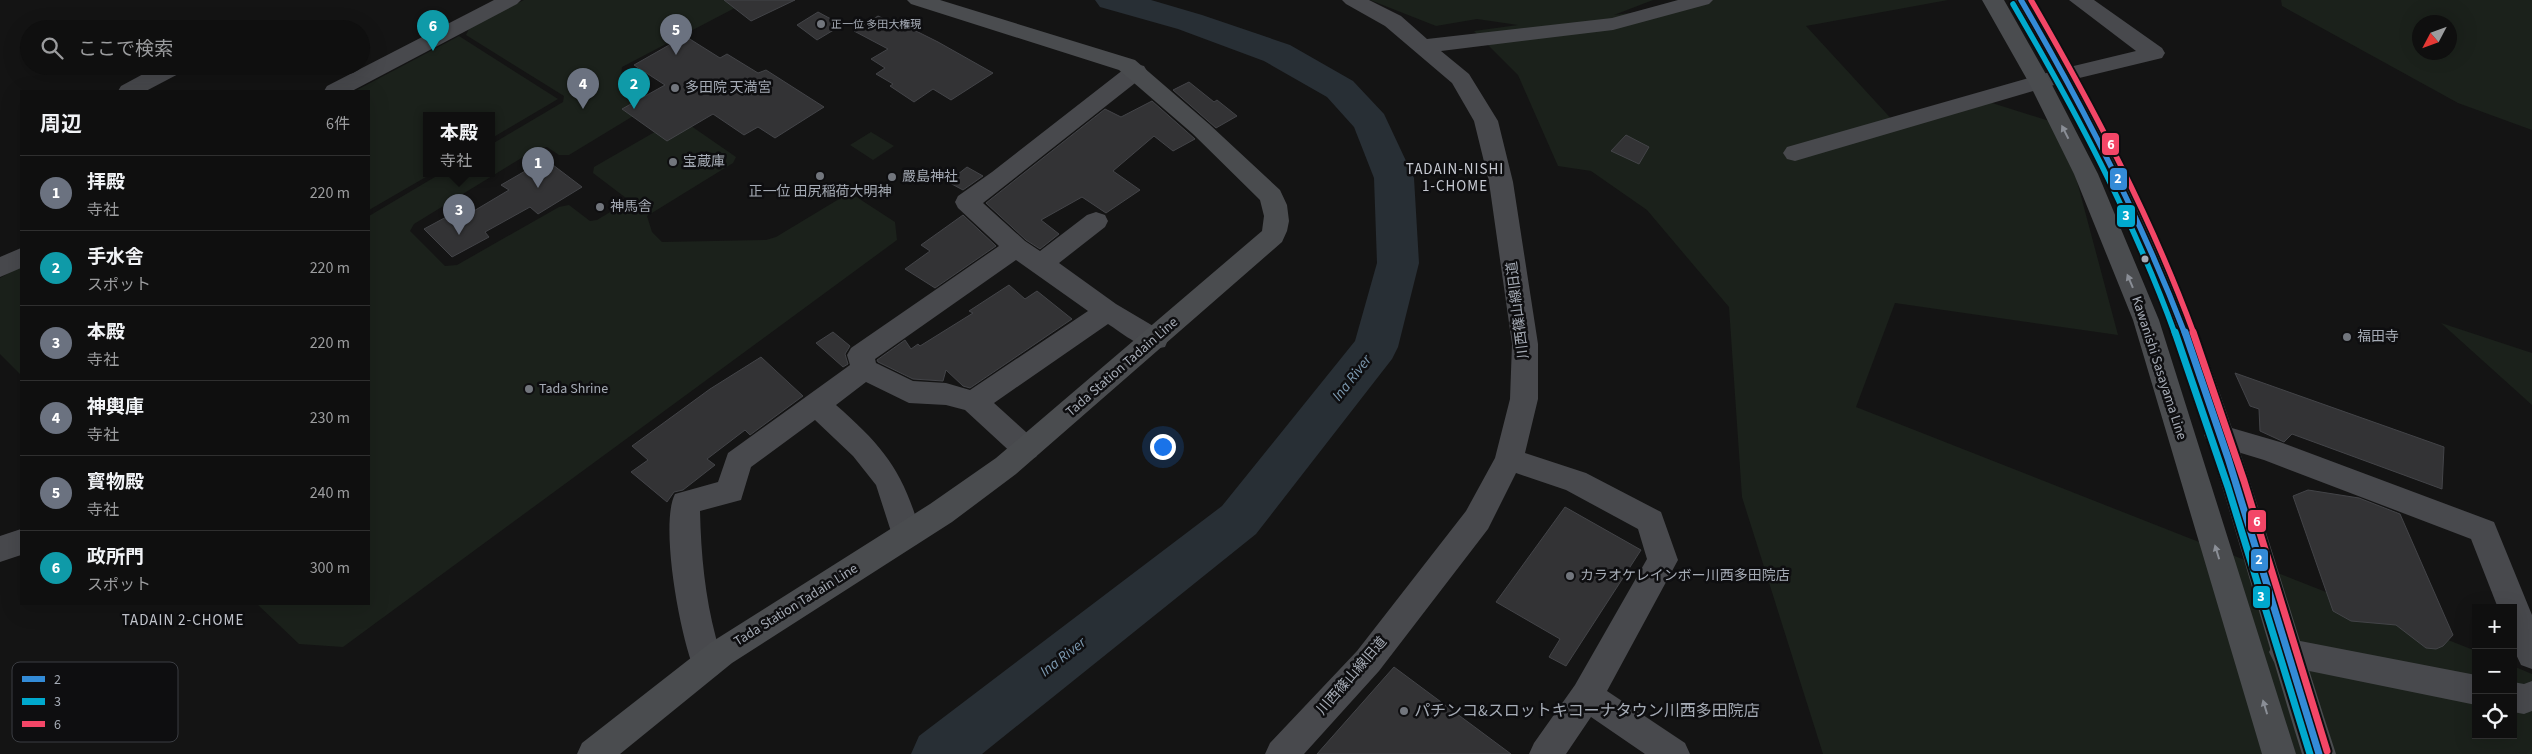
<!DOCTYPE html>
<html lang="ja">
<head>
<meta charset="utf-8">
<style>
  :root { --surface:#0f0f0f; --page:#1d1d1d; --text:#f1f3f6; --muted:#9b9c9e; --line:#2f2f2f; --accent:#72767d }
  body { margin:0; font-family:"Source Sans 3","Noto Sans JP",sans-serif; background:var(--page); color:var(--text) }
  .controls { position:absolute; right:15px; bottom:15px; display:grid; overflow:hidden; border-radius:0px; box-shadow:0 5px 20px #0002 }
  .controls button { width:45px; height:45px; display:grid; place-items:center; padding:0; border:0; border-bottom:1px solid var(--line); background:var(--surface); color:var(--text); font:25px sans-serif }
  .compass { position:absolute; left:2412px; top:15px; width:45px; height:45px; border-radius:50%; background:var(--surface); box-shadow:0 5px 20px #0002; rotate:229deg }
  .you { position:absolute; left:1162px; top:446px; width:18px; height:18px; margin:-12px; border:4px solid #fff; border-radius:50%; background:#1a73e8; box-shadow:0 0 0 8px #1a73e833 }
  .badge { display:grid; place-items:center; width:32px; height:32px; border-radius:50%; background:var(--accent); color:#fff; font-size:16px; font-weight:700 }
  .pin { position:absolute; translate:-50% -41px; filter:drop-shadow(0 1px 2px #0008) }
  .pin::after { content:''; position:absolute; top:26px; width:18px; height:15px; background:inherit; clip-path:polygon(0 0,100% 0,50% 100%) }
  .popup { position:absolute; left:423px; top:112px; width:72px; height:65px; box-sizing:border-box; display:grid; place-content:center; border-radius:0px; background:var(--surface); filter:drop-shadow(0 1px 4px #0005); font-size:16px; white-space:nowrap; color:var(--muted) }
  .popup b { font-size:19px; color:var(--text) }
  .popup::after { content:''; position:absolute; left:50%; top:100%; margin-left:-10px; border:10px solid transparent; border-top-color:var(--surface) }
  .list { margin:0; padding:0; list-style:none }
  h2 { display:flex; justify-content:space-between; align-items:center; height:65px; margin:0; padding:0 20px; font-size:21px }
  h2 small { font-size:16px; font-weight:400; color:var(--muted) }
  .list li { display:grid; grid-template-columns:32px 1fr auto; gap:15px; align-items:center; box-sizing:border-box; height:75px; padding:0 20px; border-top:1px solid var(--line) }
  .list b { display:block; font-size:19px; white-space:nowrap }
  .list p { margin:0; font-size:16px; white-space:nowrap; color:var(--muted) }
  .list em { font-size:16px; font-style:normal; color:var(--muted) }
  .icon { flex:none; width:28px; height:28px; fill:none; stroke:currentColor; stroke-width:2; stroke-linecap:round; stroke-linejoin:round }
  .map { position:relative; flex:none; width:2532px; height:754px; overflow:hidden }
  .search { position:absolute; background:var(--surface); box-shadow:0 5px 20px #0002; left:20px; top:20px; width:350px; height:55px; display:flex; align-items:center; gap:12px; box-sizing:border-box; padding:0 18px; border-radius:28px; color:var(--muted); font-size:19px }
  .panel { position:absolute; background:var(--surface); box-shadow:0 5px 20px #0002; left:20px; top:90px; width:350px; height:515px; border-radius:0px }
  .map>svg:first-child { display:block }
  .green { fill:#1b211b; fill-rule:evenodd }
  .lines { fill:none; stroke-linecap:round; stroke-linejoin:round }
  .river { fill:#282f35; fill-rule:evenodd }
  .building { fill:#333335; stroke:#434448 }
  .minor { fill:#48494d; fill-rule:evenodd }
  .major { fill:#4a4c4f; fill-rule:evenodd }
  .bus-1-far1-casing { stroke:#0e0e10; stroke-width:9 }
  .bus-1-casing { stroke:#0e0e10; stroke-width:11 }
  .bus-2-far1-casing { stroke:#0e0e10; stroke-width:9 }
  .bus-2-casing { stroke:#0e0e10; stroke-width:11 }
  .bus-3-far1-casing { stroke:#0e0e10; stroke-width:9 }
  .bus-3-casing { stroke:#0e0e10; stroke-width:11 }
  .bus-1-far1 { stroke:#338bd7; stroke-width:5.5 }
  .bus-1 { stroke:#338bd7; stroke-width:7 }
  .bus-2-far1 { stroke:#00a9ce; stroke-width:5.5 }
  .bus-2 { stroke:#00a9ce; stroke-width:7 }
  .bus-3-far1 { stroke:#f34667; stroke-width:5.5 }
  .bus-3 { stroke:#f34667; stroke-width:7 }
  .oneway { fill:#8a8e96 }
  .poi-dot { fill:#72767d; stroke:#0e0e10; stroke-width:2 }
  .bus-dot { fill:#a5abb5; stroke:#0e0e10; stroke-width:2 }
  .labels { text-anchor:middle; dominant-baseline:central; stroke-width:5; stroke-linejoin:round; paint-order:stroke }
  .far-poi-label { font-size:11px; fill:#a5abb5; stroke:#0e0e10; text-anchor:start }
  .poi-label { font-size:14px; fill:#a5abb5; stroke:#0e0e10; text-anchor:start }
  .street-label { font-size:14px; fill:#a5abb5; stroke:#0e0e10 }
  .neighbourhood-label { font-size:15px; letter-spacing:1px; fill:#c6c9d1; stroke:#0e0e10 }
  .water-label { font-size:15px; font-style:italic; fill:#7c99b0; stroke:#0e0e10 }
  .near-poi-label { font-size:16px; fill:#a5abb5; stroke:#0e0e10; text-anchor:start }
  .key { fill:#0e0e10; stroke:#3b3d42; stroke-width:1 }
  .key-label { font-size:14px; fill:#a5abb5 }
  .line-badge { stroke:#0e0e10; stroke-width:2 }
  .badge-label { font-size:14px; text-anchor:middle; font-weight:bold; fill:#fff }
</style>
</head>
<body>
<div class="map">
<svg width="2532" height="754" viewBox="0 0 2532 754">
  <rect width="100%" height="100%" fill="#141414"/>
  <path class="green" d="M524 0H750L622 67 621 76 654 99 653 104 569 155H559L547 147 536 149 414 224 410 231 445 266 457 265 559 207 569 205 590 221 597 220 625 203 626 198 593 173 594 167 672 122 681 119 736 157 733 163 647 216 652 232 662 242 766 240 776 237 844 196H855L895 222 897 240 343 647 299 644 257 604H369V216L440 174H492V144L563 102 564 96 466 35 470 27Z
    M1370 0H1653L1614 15 1637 12 1682 0H1948L1806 26 1897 125 1989 102 2062 125 2118 335 1895 303 1856 407 2476 651V735H2513V666L2532 674V754H1823L1742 497 1729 307 1647 210 1591 171 1558 166 1518 75 1474 31 1518 25 1477 19 1436 26Z
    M2281 0H2532V130L2458 103 2282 6ZM2450 22V52H2420V22Z
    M459 36 558 99 492 138V116H426V174H431L369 210V91H355Z
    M871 132 894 146 873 160 850 145Z
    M21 266V375L0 354V278Z
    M2441 323 2532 353V405Z"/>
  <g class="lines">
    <path class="river" d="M1095 0H1151L1202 15 1290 45 1353 81 1384 114 1414 178 1419 263 1398 347 1392 359 1256 534 982 754H911L919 736 1222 506 1355 341 1377 263 1374 178 1354 127 1327 97 1264 61 1178 29 1100 7Z"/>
  </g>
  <path class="building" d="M724 0H795L751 21Z
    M818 12 842 25 817 40 797 25Z
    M878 16 899 26 902 24 938 42 993 73 951 100 933 89 914 102 890 86 893 84 876 74 885 68 871 59 888 49 854 31Z
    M685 36 720 58 727 54 758 73 766 70 824 107 775 138 758 127 744 135 713 114 667 141 622 109 665 85 634 65Z
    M1189 82 1214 102 1217 100 1237 116 1216 128 1173 90Z
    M1152 101 1195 139 1173 151 1154 136 1113 171 1140 190 1106 213 1082 197 1041 220 1059 234 1040 249 1026 240 986 203 1105 109 1121 117Z
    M1626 135 1649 147 1639 164 1611 151Z
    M539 163 547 169 553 165 582 187 538 214 530 207 485 232 489 237 452 257 424 229 461 209 467 215 509 190 501 185Z
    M967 167 983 176 963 190 948 182Z
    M963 215 996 246 935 288 905 269 930 251 921 245Z
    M1009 285 1025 299 1037 291 1072 319 970 388 963 386 946 370 943 381 913 379 878 362 877 360 905 340 911 349 918 344 920 346 973 313 969 311Z
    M833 332 850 346 845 354 848 364 843 367 816 343Z
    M761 357 803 396 750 435 745 430 707 459 715 465 683 490 674 492 667 502 631 472 648 460 632 446 710 389Z
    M2235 373 2444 447 2442 489 2292 434 2284 442 2260 431 2259 409 2250 406Z
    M2308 490 2359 498 2400 514 2453 635 2443 646 2436 649 2426 648 2396 625 2351 621 2333 611 2293 496Z
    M1565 507 1641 550 1566 666 1549 657 1560 639 1496 602Z
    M1394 667 1511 754H1317Z"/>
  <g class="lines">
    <path class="minor" d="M494 0H521L517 4 352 91H324L327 86Z
      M1342 0H1369L1401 16 1427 39 1612 18 1678 0H1713L1709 4 1613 30 1441 51 1469 74 1498 121 1513 182 1538 344V399L1525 453 1586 473 1661 512 1678 560 1607 691 1685 743 1690 754H1645L1591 717 1566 754H1529L1534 743 1575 685 1647 559 1638 529 1566 490 1516 473 1488 529 1379 671 1304 754H1265L1270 743 1357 651 1466 511 1495 458 1510 399 1512 344 1489 182 1474 121 1452 83 1385 26 1346 4Z
      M2069 0H2094L2162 48 2165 53 2162 58 2071 80 1795 161 1787 159 1783 153 1787 147 2057 70 2136 51Z
      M1136 64 1144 66 1147 71 1144 76 983 203 1025 241 1040 251 1087 215 1096 212 1105 215 1108 221 1105 227 1059 263 1116 304 1165 333 1168 340 1165 347C1144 353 1124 334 1108 324L994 403 1036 441 1040 449 1036 457 1026 460 1016 457 965 410 946 405 909 403 866 382 836 405C884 447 904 472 921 535L917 544 906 548 895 544 876 485 853 456 815 420 751 467 741 500 700 511C701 555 705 596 716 638 720 652 725 660 718 674L707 679 696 674C681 642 659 525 675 494L718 482 728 453 850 365 847 355 851 348 999 246 958 208 955 202 958 196 992 172 1128 66ZM1016 260 1088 311 970 390 946 383 913 381 876 363 875 359Z
      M158 66H187L184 71 146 91H118L121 86Z
      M21 248V268L0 277V257Z
      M2218 424 2280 442 2494 522 2532 615V669L2521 665 2513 648V608H2498L2471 539 2264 460 2208 443 2204 435 2208 427Z
      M21 529V555L0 562V536Z
      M2285 638 2476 675V705L2285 666 2274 662 2269 652 2274 642Z
      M2532 681V711L2524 714 2513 712V682L2524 684Z"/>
    <path class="major" d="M907 0H940L1135 60 1209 124 1280 190 1287 205 1289 221 1287 231 1282 242 1016 474 952 522 732 663 620 754H577L582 743 710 643 930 504 996 458 1262 231 1264 216 1260 200 1193 134 1119 70 911 4Z
      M1982 0H2004L2051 83 2098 174 2159 320 2296 754H2262L2133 320 2074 174 2029 83Z
      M2010 0H2032C2094 104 2152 212 2195 326 2249 466 2289 611 2336 754H2302C2253 598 2213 437 2153 284 2113 185 2064 92 2010 0Z"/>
    <defs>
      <path id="bus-1-far1" d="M2021 0C2084 108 2140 217 2185 334"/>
      <path id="bus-1" d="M2185 332 2228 458 2319 754"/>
      <path id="bus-2-far1" d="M2013 4C2075 110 2133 218 2175 334"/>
      <path id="bus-2" d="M2175 332 2228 487 2310 754"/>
      <path id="bus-3-far1" d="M2031 0C2093 107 2151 217 2194 334"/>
      <path id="bus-3" d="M2193 332 2244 481 2327 751"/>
    </defs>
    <use href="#bus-1-far1" class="bus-1-far1-casing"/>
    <use href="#bus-1" class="bus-1-casing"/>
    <use href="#bus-2-far1" class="bus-2-far1-casing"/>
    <use href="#bus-2" class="bus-2-casing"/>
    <use href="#bus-3-far1" class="bus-3-far1-casing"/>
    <use href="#bus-3" class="bus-3-casing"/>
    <use href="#bus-1-far1" class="bus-1-far1"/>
    <use href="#bus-1" class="bus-1"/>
    <use href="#bus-2-far1" class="bus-2-far1"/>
    <use href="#bus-2" class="bus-2"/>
    <use href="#bus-3-far1" class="bus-3-far1"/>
    <use href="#bus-3" class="bus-3"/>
  </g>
  <defs><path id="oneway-solid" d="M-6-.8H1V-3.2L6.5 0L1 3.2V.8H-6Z" transform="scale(1.25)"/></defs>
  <g class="oneway">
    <use href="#oneway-solid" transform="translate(2065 132) rotate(-117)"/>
    <use href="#oneway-solid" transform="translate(2130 281) rotate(-113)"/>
    <use href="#oneway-solid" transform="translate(2217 552) rotate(-107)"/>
    <use href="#oneway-solid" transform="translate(2265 707) rotate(-107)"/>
  </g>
  <g class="poi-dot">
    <circle cx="821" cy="24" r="5"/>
    <circle cx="675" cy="88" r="5"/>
    <circle cx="673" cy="162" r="5"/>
    <circle cx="820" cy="176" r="5"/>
    <circle cx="892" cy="177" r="5"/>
    <circle cx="600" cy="207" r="5"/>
    <circle cx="2347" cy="337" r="5"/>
    <circle cx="529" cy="389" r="5"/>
    <circle cx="1570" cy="576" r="5"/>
    <circle cx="1404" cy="711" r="5"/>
  </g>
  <circle class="bus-dot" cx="2145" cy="259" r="4.5"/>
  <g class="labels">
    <g class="far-poi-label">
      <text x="831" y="24">正一位 多田大権現</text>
    </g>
    <g class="poi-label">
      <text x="685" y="88">多田院 天満宮</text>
      <text x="683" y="162">宝蔵庫</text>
      <text x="902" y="177">嚴島神社</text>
      <text x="820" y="192" text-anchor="middle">正一位 田尻稲荷大明神</text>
      <text x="610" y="207">神馬舎</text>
      <text x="2357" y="337">福田寺</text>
      <text x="539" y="389">Tada Shrine</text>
      <text x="1580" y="576">カラオケレインボー川西多田院店</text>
    </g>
    <g class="street-label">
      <text transform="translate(1518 310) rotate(-97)">川西篠山線旧道</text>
      <text transform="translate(1122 367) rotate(-41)">Tada Station Tadain Line</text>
      <text transform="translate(2159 368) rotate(72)">Kawanishi Sasayama Line</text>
      <text transform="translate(796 605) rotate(-32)">Tada Station Tadain Line</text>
      <text transform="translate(1352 676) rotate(-49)">川西篠山線旧道</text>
    </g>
    <g class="neighbourhood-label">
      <text x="1455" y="169">TADAIN-NISHI<tspan x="1455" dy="17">1-CHOME</tspan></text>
      <text x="183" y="620">TADAIN 2-CHOME</text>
    </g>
    <g class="water-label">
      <text transform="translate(1352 378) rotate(-52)">Ina River</text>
      <text transform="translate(1063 657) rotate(-38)">Ina River</text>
    </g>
    <g class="near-poi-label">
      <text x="1414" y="711">パチンコ&amp;スロットキコーナタウン川西多田院店</text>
    </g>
  </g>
  <rect x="12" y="662" width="166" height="80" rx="8" class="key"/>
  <rect x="22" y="676" width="23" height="6" fill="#338bd7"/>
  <rect x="22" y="698" width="23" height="7" fill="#00a9ce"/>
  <rect x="22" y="721" width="23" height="6" fill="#f34667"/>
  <g class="key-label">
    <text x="54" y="684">2</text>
    <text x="54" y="706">3</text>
    <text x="54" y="729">6</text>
  </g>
  <g class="line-badge">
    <rect x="2101" y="132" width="19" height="24" rx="5" fill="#f34667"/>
    <rect x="2109" y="167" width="19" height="24" rx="5" fill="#338bd7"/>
    <rect x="2116" y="204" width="20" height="24" rx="5" fill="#00a9ce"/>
    <rect x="2247" y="509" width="20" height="24" rx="5" fill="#f34667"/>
    <rect x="2250" y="548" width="19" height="24" rx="5" fill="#338bd7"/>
    <rect x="2252" y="585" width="19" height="24" rx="5" fill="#00a9ce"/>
  </g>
  <g class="badge-label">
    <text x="2111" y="149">6</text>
    <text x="2118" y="183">2</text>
    <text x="2126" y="220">3</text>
    <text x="2257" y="526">6</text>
    <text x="2259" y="564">2</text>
    <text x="2261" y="601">3</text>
  </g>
</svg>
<div class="controls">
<button>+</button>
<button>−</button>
<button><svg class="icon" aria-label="locate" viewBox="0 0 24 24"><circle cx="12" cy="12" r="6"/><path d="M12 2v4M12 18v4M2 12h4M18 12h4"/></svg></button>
</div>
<svg class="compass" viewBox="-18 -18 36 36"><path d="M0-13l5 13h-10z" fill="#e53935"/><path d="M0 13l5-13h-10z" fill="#9b9c9e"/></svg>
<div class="you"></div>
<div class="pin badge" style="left:538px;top:188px;background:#6b7280">1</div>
<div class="pin badge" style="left:634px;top:109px;background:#0f9aa8">2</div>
<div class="pin badge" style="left:459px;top:235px;background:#6b7280">3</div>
<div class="popup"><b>本殿</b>寺社</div>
<div class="pin badge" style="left:583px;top:109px;background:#6b7280">4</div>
<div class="pin badge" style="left:676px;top:55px;background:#6b7280">5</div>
<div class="pin badge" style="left:433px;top:51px;background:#0f9aa8">6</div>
<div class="search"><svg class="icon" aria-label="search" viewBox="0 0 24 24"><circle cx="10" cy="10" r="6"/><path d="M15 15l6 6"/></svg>ここで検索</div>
<section class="panel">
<h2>周辺<small>6件</small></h2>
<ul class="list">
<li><span class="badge" style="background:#6b7280">1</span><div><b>拝殿</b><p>寺社</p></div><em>220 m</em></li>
<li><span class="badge" style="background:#0f9aa8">2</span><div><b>手水舎</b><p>スポット</p></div><em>220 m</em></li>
<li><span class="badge" style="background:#6b7280">3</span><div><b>本殿</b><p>寺社</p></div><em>220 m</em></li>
<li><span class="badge" style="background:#6b7280">4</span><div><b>神輿庫</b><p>寺社</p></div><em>230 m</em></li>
<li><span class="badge" style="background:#6b7280">5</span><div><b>寳物殿</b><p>寺社</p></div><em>240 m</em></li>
<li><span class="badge" style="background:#0f9aa8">6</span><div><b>政所門</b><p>スポット</p></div><em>300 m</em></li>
</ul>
</section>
</div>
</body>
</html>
